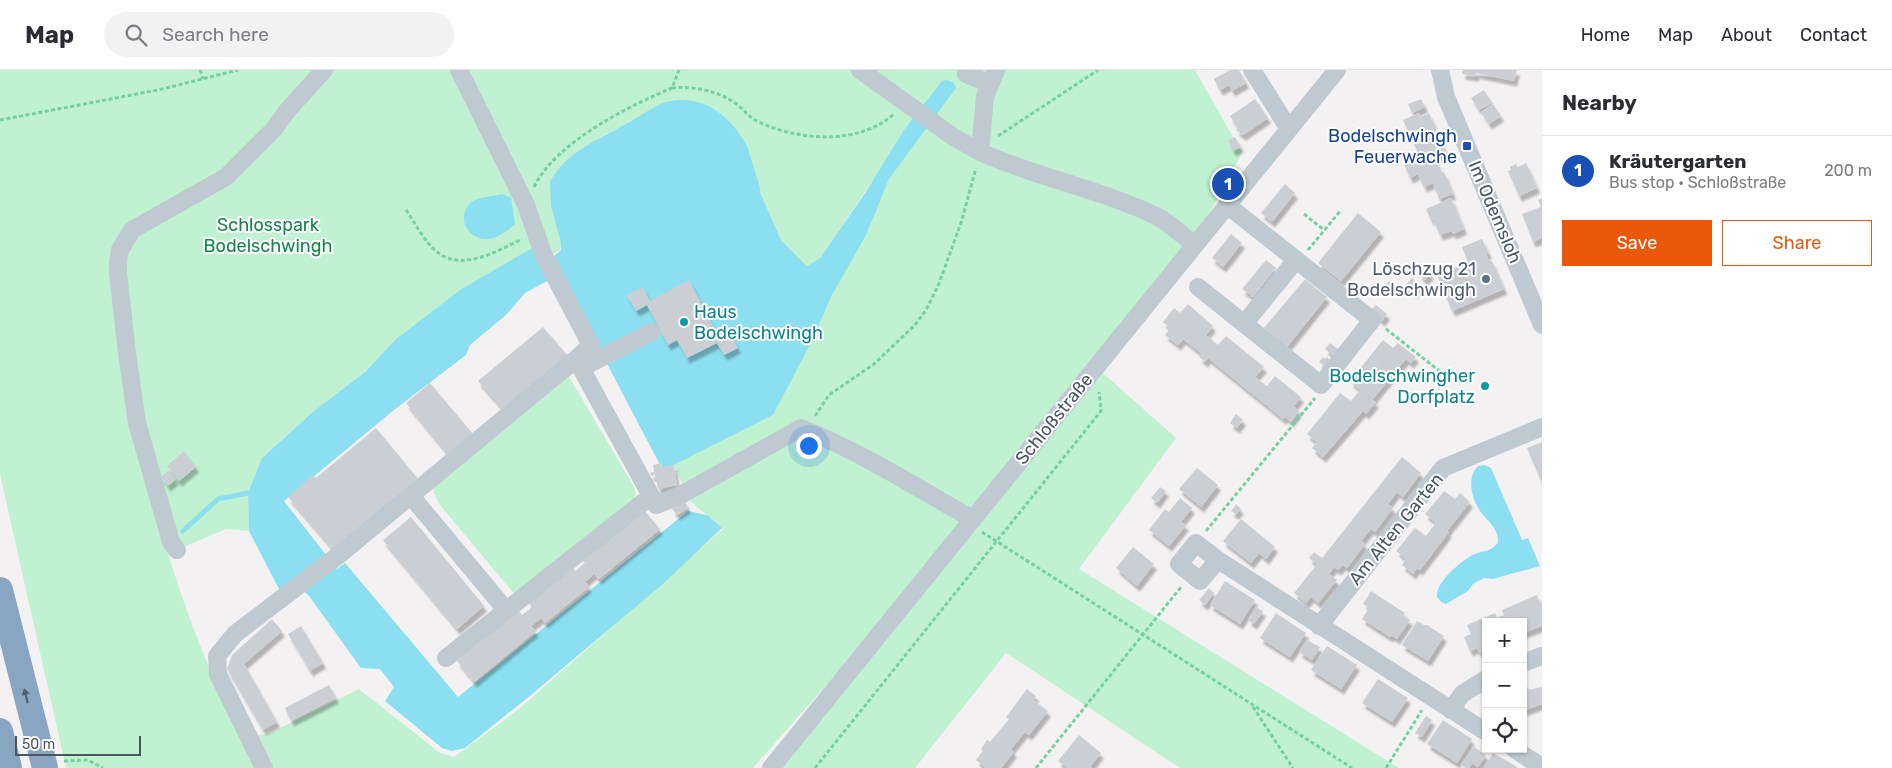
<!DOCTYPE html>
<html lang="en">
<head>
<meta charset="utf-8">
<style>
  :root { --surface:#fff; --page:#f2f2f3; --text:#2b2b33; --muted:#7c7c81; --line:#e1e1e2; --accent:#ea580c }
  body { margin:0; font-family:Rubik,sans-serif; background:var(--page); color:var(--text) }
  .controls { position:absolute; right:15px; bottom:15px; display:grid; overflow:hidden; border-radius:0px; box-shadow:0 1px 4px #0004 }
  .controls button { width:45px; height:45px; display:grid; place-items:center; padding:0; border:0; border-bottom:1px solid var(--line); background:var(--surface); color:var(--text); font:25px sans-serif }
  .scale { position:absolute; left:15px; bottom:12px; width:126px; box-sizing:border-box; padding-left:5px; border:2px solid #485660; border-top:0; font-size:14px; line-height:18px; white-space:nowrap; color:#485660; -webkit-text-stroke:4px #fff; paint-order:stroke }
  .you { position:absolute; left:808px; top:375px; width:18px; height:18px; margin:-12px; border:4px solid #fff; border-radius:50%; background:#1a73e8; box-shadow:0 0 0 8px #1a73e833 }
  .badge { display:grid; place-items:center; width:32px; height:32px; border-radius:50%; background:var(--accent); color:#fff; font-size:16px; font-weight:700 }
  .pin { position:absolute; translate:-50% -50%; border:2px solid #fff; box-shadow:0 1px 5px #0006 }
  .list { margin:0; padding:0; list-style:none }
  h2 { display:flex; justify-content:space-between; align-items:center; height:65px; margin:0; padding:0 20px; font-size:21px }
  h2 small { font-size:16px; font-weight:400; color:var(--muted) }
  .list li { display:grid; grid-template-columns:32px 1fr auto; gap:15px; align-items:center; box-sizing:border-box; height:70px; padding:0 20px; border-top:1px solid var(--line) }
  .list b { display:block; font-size:19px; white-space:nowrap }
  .list p { margin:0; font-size:16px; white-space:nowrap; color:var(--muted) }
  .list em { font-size:16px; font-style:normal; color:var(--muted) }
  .actions { display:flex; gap:10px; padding:15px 20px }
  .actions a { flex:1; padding:11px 0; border:1px solid var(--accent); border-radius:0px; text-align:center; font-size:18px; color:var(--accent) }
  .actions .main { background:var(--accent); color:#fff }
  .icon { flex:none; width:28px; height:28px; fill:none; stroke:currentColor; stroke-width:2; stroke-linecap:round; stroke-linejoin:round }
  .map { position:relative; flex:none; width:1542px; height:698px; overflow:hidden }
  header { display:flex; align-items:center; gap:30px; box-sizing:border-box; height:70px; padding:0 25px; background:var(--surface); border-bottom:1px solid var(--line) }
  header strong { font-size:24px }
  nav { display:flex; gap:28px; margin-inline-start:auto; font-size:18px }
  .search { width:350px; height:45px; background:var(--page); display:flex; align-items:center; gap:12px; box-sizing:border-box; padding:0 18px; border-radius:28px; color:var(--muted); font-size:19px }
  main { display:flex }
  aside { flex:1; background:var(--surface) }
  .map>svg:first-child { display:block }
  .green { fill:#c0f1d1; fill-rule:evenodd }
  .water { fill:#8cdff0 }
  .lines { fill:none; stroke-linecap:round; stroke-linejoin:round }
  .stream { stroke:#8cdff0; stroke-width:5 }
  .building { fill:#cbcfd4; filter:url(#shadow) }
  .path { stroke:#76d1a0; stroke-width:3; stroke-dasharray:4 2.5; stroke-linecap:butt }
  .minor { stroke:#bfc9d1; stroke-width:18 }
  .highway { stroke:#88a6c1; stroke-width:26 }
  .oneway { fill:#4e5e6a }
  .transit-dot { fill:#1a4fb4; stroke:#fff; stroke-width:2 }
  .service-dot { fill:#5c6f8a; stroke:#fff; stroke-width:2 }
  .culture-dot { fill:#0f9aa8; stroke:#fff; stroke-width:2 }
  .labels { text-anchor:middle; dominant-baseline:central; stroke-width:4; stroke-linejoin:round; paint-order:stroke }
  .transit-label { font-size:18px; fill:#164399; stroke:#fff; text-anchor:end }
  .street-label { font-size:18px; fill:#485660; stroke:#fff }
  .park-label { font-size:18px; fill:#148648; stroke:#fff }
  .service-label { font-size:18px; fill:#4e5e75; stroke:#fff; text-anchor:end }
  .culture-label { font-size:18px; fill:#0d838f; stroke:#fff; text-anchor:start }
</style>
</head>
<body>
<header>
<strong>Map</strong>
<div class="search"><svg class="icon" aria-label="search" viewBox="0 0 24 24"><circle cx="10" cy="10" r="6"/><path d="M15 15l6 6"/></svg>Search here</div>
<nav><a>Home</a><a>Map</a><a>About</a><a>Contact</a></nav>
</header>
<main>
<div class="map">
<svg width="1542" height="698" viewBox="0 0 1542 698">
  <defs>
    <filter id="shadow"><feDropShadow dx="3" dy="5.5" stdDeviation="1" flood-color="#0004"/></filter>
  </defs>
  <rect width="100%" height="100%" fill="#f4f1f2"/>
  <path class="green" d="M0 0H1195L1242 83 1210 142 1195 175 1096 297 1176 368 1079 499 1399 698H1180L1006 583 915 698H779L965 458 753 698H66L0 404ZM716 40C744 62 750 85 760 117V122L781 170 807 196 820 188 895 77 889 109 832 225 811 273 773 345 674 395 689 430 723 459 519 639 454 687 440 683 359 619 268 664 239 667C212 606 186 545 167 480L181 478 226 459 249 461 248 423 262 388 314 341 365 302 396 269 460 220 540 192 561 179 566 91 604 65 625 55Z
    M568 305 634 417 636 424 633 429 515 525 439 434 433 421 436 414Z"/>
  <path class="water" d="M947 10 954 13 956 18 889 109 866 165 832 225 811 273 773 345 674 395 662 398 661 393H659L560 204 525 223 506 245 470 275 466 285 394 340 284 431 337 499 345 493 458 627 688 441 707 445 722 458 665 512 531 625 465 678 452 681 442 678 385 631 394 617 380 599 361 598 309 526 292 511 279 519 249 461 248 423 262 388 314 341 365 302 396 269 460 220 532 178 540 192 554 186 561 180V173L551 136 550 111C555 104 560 96 567 90 584 75 606 65 626 54 638 48 653 36 666 32 703 23 730 45 747 76L760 117V122L781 170 807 196 820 188 865 123 904 60 942 11Z
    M502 124 511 128 515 154C507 161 499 168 488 169 467 170 455 146 472 132 478 127 494 126 502 124Z
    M1485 395 1491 398 1522 470 1528 468 1540 496 1493 509 1484 508 1473 514 1468 521 1446 534 1441 532 1437 527C1435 513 1459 493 1471 486 1480 480 1492 483 1498 472 1499 458 1487 451 1480 441 1472 429 1466 408 1478 396Z"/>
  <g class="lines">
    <path class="stream" d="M183 461 218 429 248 423"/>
  </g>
  <path class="building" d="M1230 0H1239L1246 13 1232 21 1229 15 1220 20 1214 9Z
    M1463 0H1517L1514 11 1476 3V6L1462 4Z
    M1484 20 1492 33 1479 40 1471 28Z
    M1255 29 1268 48 1243 65 1236 60 1238 58 1230 46Z
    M1421 29 1425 37 1412 43 1408 34Z
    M1493 34 1501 46 1489 54 1481 42Z
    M1419 43 1420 47 1429 43 1446 83 1435 88 1441 103 1444 102 1453 124 1439 129 1433 113 1424 117 1418 104 1410 108 1403 92 1419 85 1403 50Z
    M1235 67 1241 77 1233 81 1228 70Z
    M1526 93 1537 118 1519 126 1508 101 1511 100 1510 97 1516 94 1518 97Z
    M1285 114 1295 123 1272 152 1261 143Z
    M1451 128 1464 159 1453 164 1452 161 1440 165 1433 149 1431 150 1426 139Z
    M1542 128V168L1533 172 1522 144 1541 137 1538 130Z
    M1358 143 1381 162 1341 211 1318 193Z
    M1231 164 1242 173 1223 197 1212 188Z
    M1482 169 1489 184H1486L1489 191H1492L1504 219 1452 241 1437 205 1468 192 1462 177Z
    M1266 190 1276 198 1253 227 1242 219Z
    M1425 198 1431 204 1425 210 1419 204Z
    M1412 208 1420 215 1414 223 1405 216Z
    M1305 209 1327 227 1287 277 1264 258Z
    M689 210 720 269 730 264 738 278 724 285 717 273 687 288 677 270 668 275 647 235 636 241 627 225 643 217 650 231Z
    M1389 211 1394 215 1390 221 1384 216Z
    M1188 234 1213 256 1206 265 1218 275 1226 266 1264 297 1255 307 1267 316 1275 306 1301 327 1294 336 1299 341 1291 352 1285 347 1283 349 1208 288 1205 292 1199 287 1202 284 1183 269 1178 275 1165 265 1170 258 1163 252 1174 238 1180 243Z
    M1376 235 1387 244 1382 251 1370 241Z
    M543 257 568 286 503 339 478 311Z
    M1383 270 1393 278 1398 273 1416 287 1411 293 1406 289 1372 330 1376 332 1366 344 1363 341 1323 387 1312 378 1317 372 1307 364 1340 323 1351 331 1360 320 1350 311Z
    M1330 273 1339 280 1334 286 1325 279Z
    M1323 287 1325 289 1327 287 1331 291 1326 297 1319 292Z
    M430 313 473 364 448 384 406 333Z
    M1236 344 1243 350 1237 358 1230 353Z
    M376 358 418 409 333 479 288 427 313 405 316 408Z
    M1542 372V413L1527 378Z
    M184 381 196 397 179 411 167 396Z
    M1402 387 1421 403 1403 427 1397 422 1388 434 1393 438 1375 462 1371 459 1361 471 1365 474 1347 498 1343 495 1338 500 1334 497 1329 504 1337 510 1318 533 1311 527 1306 533 1294 523 1317 494 1309 488 1314 482 1322 488Z
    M661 393 662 398 674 395 677 415 658 419 655 405 651 406 650 403 654 402 653 395Z
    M1197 398 1218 415 1201 437 1179 419Z
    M169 400 176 409 168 416 161 407Z
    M1160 417 1166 421 1157 433 1151 428Z
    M1444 421 1455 429 1460 423 1470 432 1447 461 1449 462 1420 500 1417 498 1413 504 1402 495 1406 489 1396 481 1415 458 1426 466 1431 459 1436 453 1425 444Z
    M1180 428 1192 438 1181 452 1186 455 1169 476 1149 460 1165 439 1169 442Z
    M684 430 688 438 677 445 672 439Z
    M1236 434 1241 439 1236 444 1231 441Z
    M643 439 660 459 599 509 594 504 585 512 589 517 545 553 541 548 531 556 536 561 474 612 457 591 519 541 522 545 532 537 528 532 571 495 575 501 585 493 582 489Z
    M411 447 484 536 457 559 383 470Z
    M1241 449 1275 477 1266 489 1259 483 1251 493 1223 471Z
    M1133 477 1154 494 1137 516 1116 498Z
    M1225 511 1255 530 1240 554 1210 535Z
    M1209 518 1214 523 1205 535 1199 530Z
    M1371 521 1405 543 1403 546 1410 550 1397 569 1391 565 1390 567 1362 549 1369 538 1363 534Z
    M1537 525 1540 534H1542V556L1523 563V552H1486V580L1479 583 1477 578 1470 581 1464 567 1471 564 1467 555 1495 543 1497 548 1504 545 1502 540Z
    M1256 537 1263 541 1254 554 1248 550Z
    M1276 543 1306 563 1290 587 1260 568Z
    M272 549 282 561 244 594 277 652 263 660 227 599 232 585Z
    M1417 551 1424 555H1427L1444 566 1428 591 1402 575Z
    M301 556 323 593 310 601 288 564Z
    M1307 570 1320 577 1312 590 1299 582Z
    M1327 576 1357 595 1341 619 1311 600Z
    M1378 609 1408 628 1392 652 1362 633Z
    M1523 610 1528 620 1542 617V634L1523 641Z
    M329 615 336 628 291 651 285 638Z
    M1027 619 1036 626 1033 630 1048 641 1029 665 1025 662 1011 679 1014 682 1001 698H986L976 690 983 681 981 679 987 670 990 672 1009 649 1006 647Z
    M1426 646 1432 650 1422 667 1415 663Z
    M1443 650 1472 669 1457 693 1427 674Z
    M1079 665 1101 683 1090 697 1092 698H1067L1058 691Z
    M1474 677 1486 685 1478 697 1472 693 1469 698H1466L1461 695Z
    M1493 683 1509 692 1518 698H1484Z"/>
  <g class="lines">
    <path class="path" d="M200 0 203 9
      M672 18C695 16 719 21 738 35 744 40 748 46 755 50 796 71 858 76 894 44
      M0 50 158 20 238 0
      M998 66 1098 0
      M534 117C556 72 627 37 672 18L679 0
      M406 140C415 153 424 171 436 181 461 203 497 181 522 169
      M1304 144 1324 160
      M1308 180 1341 140
      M1386 259 1442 303
      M815 346 829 325 874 294 915 255 926 240 938 216 961 153 976 98
      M1206 461 1315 328
      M982 462 1352 698
      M1253 637 1293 698
      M64 691 88 690 103 698
      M815 698 1101 341 1099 322
      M1036 698 1181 517
      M1386 698 1422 640"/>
    <path class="minor" d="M459 0 526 135 544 186 591 275 576 289
      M860 0 952 66 980 82
      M996 0 985 27 980 82C1038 108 1101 119 1158 147 1171 154 1183 166 1195 175
      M1252 0 1289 59
      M1440 0 1446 27 1542 255
      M966 4 990 14
      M1198 217 1321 315 1372 250 1227 135
      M1244 254 1296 190
      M581 298 652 262
      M411 426 506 540
      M177 480 171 472 137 353 127 283 118 203V193L120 180 132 160 226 107 274 59 287 41 324 0
      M1218 490 1200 511 1179 494 1196 473 1218 490 1486 662
      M1319 556 1443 398 1542 357
      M446 588 651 426
      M1523 593 1542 586
      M1451 640 1462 624 1486 609
      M1514 679 1542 697
      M264 698 218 604 217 586 235 564 340 484 576 289 656 435 679 426 801 358C861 382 916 417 972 449
      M771 698 1337 0"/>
    <path class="highway" d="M0 520 45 698
      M0 661 9 698"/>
  </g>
  <defs><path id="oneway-solid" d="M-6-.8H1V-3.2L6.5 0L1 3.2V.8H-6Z" transform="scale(1.25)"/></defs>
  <use class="oneway" href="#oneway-solid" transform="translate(26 626) rotate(-104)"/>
  <rect class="transit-dot" x="1462" y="71" width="10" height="10" rx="2.5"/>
  <circle class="service-dot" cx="1486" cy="209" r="5"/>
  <g class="culture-dot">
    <circle cx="684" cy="252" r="5"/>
    <circle cx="1485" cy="316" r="5"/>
  </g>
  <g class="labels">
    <g class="transit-label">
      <text x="1457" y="66">Bodelschwingh<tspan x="1457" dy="21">Feuerwache</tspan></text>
    </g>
    <g class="street-label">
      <text transform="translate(1495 142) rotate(67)">Im Odemsloh</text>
      <text transform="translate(1054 349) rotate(-51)">Schloßstraße</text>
      <text transform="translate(1396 459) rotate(-51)">Am Alten Garten</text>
    </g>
    <g class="park-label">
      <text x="268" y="155">Schlosspark<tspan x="268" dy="21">Bodelschwingh</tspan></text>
    </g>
    <g class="service-label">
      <text x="1476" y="199">Löschzug 21<tspan x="1476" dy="21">Bodelschwingh</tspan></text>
    </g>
    <g class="culture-label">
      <text x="694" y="242">Haus<tspan x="694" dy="21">Bodelschwingh</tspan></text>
      <text x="1475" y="306" text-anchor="end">Bodelschwingher<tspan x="1475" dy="21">Dorfplatz</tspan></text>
    </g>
  </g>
</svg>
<div class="controls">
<button>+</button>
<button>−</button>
<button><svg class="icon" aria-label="locate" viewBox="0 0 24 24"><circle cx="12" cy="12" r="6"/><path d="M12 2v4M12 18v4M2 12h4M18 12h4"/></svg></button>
</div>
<div class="scale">50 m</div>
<div class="you"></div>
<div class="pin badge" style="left:1228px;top:114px;background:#1a4fb4">1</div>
</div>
<aside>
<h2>Nearby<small></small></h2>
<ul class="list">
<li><span class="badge" style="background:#1a4fb4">1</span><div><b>Kräutergarten</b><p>Bus stop · Schloßstraße</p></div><em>200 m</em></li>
</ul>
<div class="actions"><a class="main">Save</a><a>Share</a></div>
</aside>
</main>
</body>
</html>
